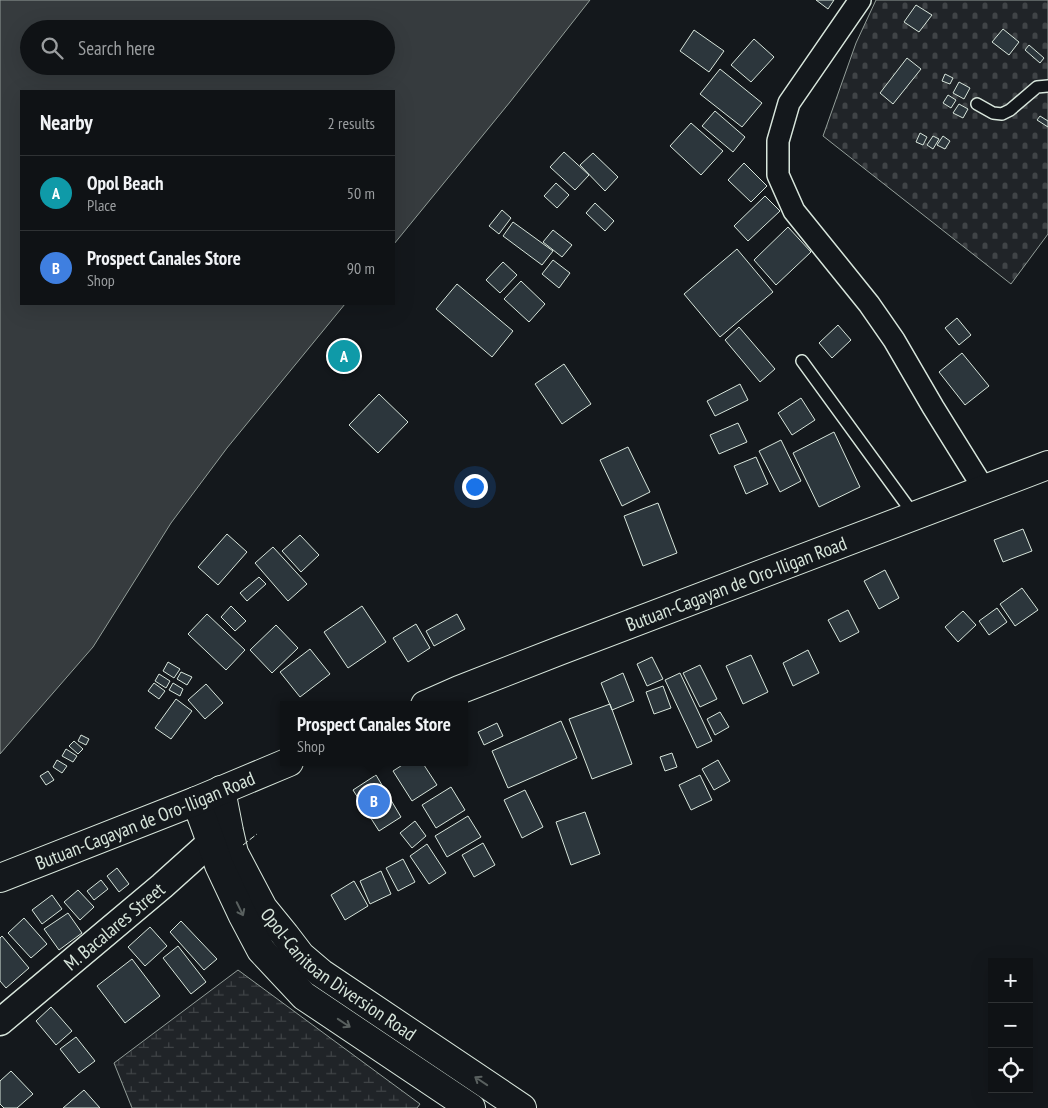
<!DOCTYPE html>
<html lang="en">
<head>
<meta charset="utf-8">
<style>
  :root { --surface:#0f1215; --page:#1d2022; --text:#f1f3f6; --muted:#9b9ea0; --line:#2f3234; --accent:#ffb74d }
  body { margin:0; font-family:"PT Sans Narrow",sans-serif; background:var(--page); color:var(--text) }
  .controls { position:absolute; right:15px; bottom:15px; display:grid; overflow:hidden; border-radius:0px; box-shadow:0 5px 20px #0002 }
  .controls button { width:45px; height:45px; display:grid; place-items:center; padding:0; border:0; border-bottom:1px solid var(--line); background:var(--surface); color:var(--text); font:25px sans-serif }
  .you { position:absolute; left:474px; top:486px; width:18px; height:18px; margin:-12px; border:4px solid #fff; border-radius:50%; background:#1a73e8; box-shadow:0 0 0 8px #1a73e833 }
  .badge { display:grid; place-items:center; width:32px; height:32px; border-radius:50%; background:var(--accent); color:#fff; font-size:16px; font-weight:700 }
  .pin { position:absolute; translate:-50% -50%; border:2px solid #fff; box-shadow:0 1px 5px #0006 }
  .popup { position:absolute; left:280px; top:701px; width:188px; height:65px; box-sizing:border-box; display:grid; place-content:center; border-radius:0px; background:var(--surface); filter:drop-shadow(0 1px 4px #0005); font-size:16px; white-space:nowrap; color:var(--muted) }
  .popup b { font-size:19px; color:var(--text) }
  .popup::after { content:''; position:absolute; left:50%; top:100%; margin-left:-10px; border:10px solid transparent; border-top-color:var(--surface) }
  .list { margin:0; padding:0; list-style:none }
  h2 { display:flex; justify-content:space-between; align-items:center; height:65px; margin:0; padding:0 20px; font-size:21px }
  h2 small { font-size:16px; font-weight:400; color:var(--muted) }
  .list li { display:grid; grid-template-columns:32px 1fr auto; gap:15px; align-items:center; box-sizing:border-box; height:75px; padding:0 20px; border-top:1px solid var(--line) }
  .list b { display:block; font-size:19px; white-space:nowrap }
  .list p { margin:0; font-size:16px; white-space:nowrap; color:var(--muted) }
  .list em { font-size:16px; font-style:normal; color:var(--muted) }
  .icon { flex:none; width:28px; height:28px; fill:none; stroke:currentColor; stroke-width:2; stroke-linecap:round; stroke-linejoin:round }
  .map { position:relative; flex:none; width:1048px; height:1108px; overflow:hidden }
  .search { position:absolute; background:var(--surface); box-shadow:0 5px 20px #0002; left:20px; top:20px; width:375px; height:55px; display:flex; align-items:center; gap:12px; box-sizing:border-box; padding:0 18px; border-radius:28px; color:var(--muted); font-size:19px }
  .panel { position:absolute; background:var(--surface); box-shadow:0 5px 20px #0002; left:20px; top:90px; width:375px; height:215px; border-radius:0px }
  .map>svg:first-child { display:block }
  .wetland { fill:url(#wetland-marsh); stroke:#939e99 }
  .cemetery { fill:url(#cemetery-stones); stroke:#939e99 }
  .water { fill:#363b3e; stroke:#939e99; fill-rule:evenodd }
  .building { fill:#2c363c; stroke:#d8e6dc }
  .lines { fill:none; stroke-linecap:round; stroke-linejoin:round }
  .service-casing { stroke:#d8e6dc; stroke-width:14 }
  .minor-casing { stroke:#d8e6dc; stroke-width:24 }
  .tertiary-casing { stroke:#d8e6dc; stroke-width:29 }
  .primary-casing { stroke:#d8e6dc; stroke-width:30 }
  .trunk-casing { stroke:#d8e6dc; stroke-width:30 }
  .service { stroke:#14181c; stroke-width:11 }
  .minor { stroke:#14181c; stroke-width:21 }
  .tertiary { stroke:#14181c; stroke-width:26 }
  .primary { stroke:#14181c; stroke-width:28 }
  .trunk { stroke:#14181c; stroke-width:28 }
  .fence { stroke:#d8e6dc; stroke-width:1; stroke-dasharray:6 2.5; stroke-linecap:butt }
  .oneway { stroke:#59605f }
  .labels { text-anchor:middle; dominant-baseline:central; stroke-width:4; stroke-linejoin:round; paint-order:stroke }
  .street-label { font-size:19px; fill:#d8e6dc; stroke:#14181c }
</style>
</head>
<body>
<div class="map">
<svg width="1048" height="1108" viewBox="0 0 1048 1108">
  <defs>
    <pattern id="wetland-marsh" width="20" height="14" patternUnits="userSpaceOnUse" patternTransform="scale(1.25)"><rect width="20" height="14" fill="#202428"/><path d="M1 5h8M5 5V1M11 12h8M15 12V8" fill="none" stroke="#404447"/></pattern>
    <pattern id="cemetery-stones" width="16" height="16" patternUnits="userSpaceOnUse" patternTransform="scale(1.25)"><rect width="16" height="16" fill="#202428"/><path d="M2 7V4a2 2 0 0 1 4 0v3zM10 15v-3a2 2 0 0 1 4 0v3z" fill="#404447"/></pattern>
  </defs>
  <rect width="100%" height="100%" fill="#14181c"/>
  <path class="wetland" d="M238 970 420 1104 417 1108H132L114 1063Z"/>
  <path class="cemetery" d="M876 0H1048V234L1011 284 823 136 856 43Z"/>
  <path class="water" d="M0 0H590L510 102 394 244V91H21V304H345L227 448 171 523 93 647 0 754ZM29 29H386V66H29Z"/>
  <path class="building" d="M816 0H834L828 9Z
    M916 5 932 15 919 32 904 22Z
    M1003 29 1019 42 1009 55 992 42Z
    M694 30 724 51 709 72 680 51Z
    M754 39 774 57 751 82 731 65Z
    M1029 45 1044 58 1040 63 1025 50Z
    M907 58 921 69 893 104 880 93Z
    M720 69 762 103 742 127 700 94Z
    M945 74 953 78 950 84 942 81Z
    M959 82 970 88 964 99 953 93Z
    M948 95 956 100 951 108 943 103Z
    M959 104 968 109 963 118 953 113Z
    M715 111 745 137 733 152 702 126Z
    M1040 116 1048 121V127L1037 120Z
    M691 123 723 151 701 175 670 146Z
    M920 133 927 137 923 145 916 142Z
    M933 136 939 139 933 149 927 145Z
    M943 136 950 141 945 149 937 145Z
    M564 152 589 175 575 190 550 167Z
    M593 153 618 177 605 191 580 165Z
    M744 163 767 186 751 202 728 180Z
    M556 183 569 195 557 208 544 196Z
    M765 196 780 211 748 241 734 226Z
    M595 203 614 221 605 231 586 213Z
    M502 210 511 218 499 234 489 226Z
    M513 222 553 251 542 265 503 236Z
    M788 227 811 252 776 285 754 260Z
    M553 230 572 245 562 257 543 242Z
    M737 249 773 292 720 337 684 294Z
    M553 260 570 273 559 288 542 274Z
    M503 262 517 275 500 293 486 280Z
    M521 281 545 304 529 322 504 299Z
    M457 284 513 331 492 357 436 309Z
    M957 318 971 335 959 345 945 328Z
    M838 325 851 340 832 358 819 343Z
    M739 327 775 369 760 382 725 340Z
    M962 353 989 386 965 405 939 372Z
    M564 364 591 404 562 424 535 384Z
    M740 384 748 400 715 416 707 401Z
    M379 394 408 422 378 453 349 425Z
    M801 398 815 420 792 435 778 413Z
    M738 423 747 442 719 454 710 435Z
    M834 432 860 487 819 507 793 453Z
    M781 440 801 481 780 492 759 451Z
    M628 447 650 492 622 506 600 460Z
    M756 457 768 484 746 494 734 466Z
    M658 503 677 553 643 566 624 516Z
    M1023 529 1032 551 1003 562 994 540Z
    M227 534 247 552 218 585 198 567Z
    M300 535 319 555 301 572 282 551Z
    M273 547 307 584 288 601 255 563Z
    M885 570 899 598 879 609 864 581Z
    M259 577 266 584 247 601 240 593Z
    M1022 588 1038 610 1015 626 1000 604Z
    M231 606 246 621 235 631 221 617Z
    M362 606 386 642 348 668 324 632Z
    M997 608 1007 622 989 635 979 621Z
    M848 610 859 632 840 642 828 620Z
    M963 611 976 625 958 642 945 627Z
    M207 614 245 650 226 670 188 634Z
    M457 614 465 629 434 646 426 631Z
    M416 624 430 648 408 662 393 638Z
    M276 625 298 648 272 673 250 650Z
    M310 649 330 674 300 697 280 672Z
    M808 650 819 673 793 686 783 663Z
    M751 655 768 692 743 704 726 666Z
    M652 657 663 679 647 686 637 664Z
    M168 662 180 669 174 678 163 671Z
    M700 665 717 699 700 707 683 673Z
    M181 672 192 677 187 685 177 679Z
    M623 673 634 701 612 710 601 683Z
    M680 673 712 741 697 748 665 680Z
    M159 674 170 681 166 688 155 681Z
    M154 683 165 691 159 699 148 691Z
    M173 683 183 689 180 696 169 690Z
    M206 684 223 703 205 719 188 700Z
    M663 686 671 708 654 714 646 692Z
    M176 699 192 711 171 739 155 728Z
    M610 704 632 764 592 779 569 719Z
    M720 712 729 727 715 735 707 719Z
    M561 721 577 758 508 788 492 751Z
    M497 723 503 736 484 745 478 732Z
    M81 735 89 739 86 745 78 741Z
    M74 741 83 749 78 754 69 746Z
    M66 749 77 756 73 762 62 756Z
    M672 753 677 767 665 771 660 757Z
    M57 760 67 766 62 773 53 767Z
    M718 760 730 781 714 790 702 769Z
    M407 762H422L437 785 412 801 393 771Z
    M48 771 54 780 46 785 40 776Z
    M376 775 401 817 379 831 353 790Z
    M700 775 712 800 691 810 679 785Z
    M451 787 465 810 436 828 422 805Z
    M525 790 543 827 522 838 504 800Z
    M585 812 600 854 571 865 556 822Z
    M468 816 481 837 447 857 435 836Z
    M415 821 426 836 412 848 400 833Z
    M483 843 495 865 474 877 462 855Z
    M427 844 446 873 429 884 410 856Z
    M403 859 415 882 398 891 386 868Z
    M117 868 129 884 119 892 107 876Z
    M381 871 391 894 370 904 360 881Z
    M101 880 108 889 94 900 87 891Z
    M354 881 368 906 345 920 331 895Z
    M78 890 94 907 80 920 64 902Z
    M52 895 62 909 42 924 32 910Z
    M68 913 82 933 59 950 44 929Z
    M24 918 47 944 31 958 8 933Z
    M181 921 217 959 204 970 170 932Z
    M150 927 167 946 145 966 128 947Z
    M2 936 29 968 6 988 0 981V938Z
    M178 946 206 982 191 994 163 958Z
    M132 959 160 996 125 1023 97 986Z
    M51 1007 72 1031 56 1045 36 1021Z
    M76 1037 95 1061 79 1073 60 1049Z
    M11 1071 33 1094 17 1108H4L0 1104V1081Z
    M84 1090 100 1108H63Z"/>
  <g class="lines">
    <defs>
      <path id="service" d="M977 104 993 113 1002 114 1010 110 1037 87 1048 86
        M802 361 914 515"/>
      <path id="minor" d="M860 0 789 103 778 141V175L794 211 869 304 894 340 933 407 984 489"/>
      <g id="tertiary">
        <path id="s1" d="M0 1022 162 886 211 842 228 831"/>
      </g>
      <g id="primary">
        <path id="s2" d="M221 790 229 831 234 853 263 908 285 935 301 956 321 973 522 1108"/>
        <path d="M196 801 211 842 219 865 243 916 261 950 304 996 471 1108"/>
      </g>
      <g id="trunk">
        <path id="s3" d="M425 705 459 690 559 651 1048 465"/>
        <path id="s4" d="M0 878 196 801 289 762"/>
      </g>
    </defs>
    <use href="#service" class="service-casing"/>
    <use href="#minor" class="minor-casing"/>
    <use href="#tertiary" class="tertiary-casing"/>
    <use href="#primary" class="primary-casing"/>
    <use href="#trunk" class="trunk-casing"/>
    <use href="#service" class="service"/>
    <use href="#minor" class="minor"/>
    <use href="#tertiary" class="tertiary"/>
    <use href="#primary" class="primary"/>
    <use href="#trunk" class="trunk"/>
    <path class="fence" d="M243 845 257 834"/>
  </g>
  <defs><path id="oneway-shaft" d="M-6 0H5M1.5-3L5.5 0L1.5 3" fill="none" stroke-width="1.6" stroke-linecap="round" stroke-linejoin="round" transform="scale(1.25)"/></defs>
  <g class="oneway">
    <use href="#oneway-shaft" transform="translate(240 909) rotate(64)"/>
    <use href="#oneway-shaft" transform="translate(344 1023) rotate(34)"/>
    <use href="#oneway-shaft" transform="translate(481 1081) rotate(-146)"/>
  </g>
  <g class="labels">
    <g class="street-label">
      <text stroke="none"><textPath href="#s3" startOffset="334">Butuan-Cagayan de Oro-Iligan Road</textPath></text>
      <text stroke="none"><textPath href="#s4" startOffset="156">Butuan-Cagayan de Oro-Iligan Road</textPath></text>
      <text stroke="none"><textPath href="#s1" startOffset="149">M. Bacalares Street</textPath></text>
      <text stroke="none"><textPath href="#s2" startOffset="228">Opol-Canitoan Diversion Road</textPath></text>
    </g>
  </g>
</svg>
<div class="controls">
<button>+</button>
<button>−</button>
<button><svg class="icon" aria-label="locate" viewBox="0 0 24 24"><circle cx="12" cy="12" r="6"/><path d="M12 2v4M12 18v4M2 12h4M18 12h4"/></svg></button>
</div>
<div class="you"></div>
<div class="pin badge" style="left:344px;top:356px;background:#0f9aa8">A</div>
<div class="pin badge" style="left:374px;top:801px;background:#3f7fe0">B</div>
<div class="popup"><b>Prospect Canales Store</b>Shop</div>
<div class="search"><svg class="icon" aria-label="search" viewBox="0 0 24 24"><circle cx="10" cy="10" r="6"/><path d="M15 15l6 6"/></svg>Search here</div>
<section class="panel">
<h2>Nearby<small>2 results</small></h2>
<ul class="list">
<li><span class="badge" style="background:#0f9aa8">A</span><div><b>Opol Beach</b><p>Place</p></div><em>50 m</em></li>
<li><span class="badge" style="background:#3f7fe0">B</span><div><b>Prospect Canales Store</b><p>Shop</p></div><em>90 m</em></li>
</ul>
</section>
</div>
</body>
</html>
